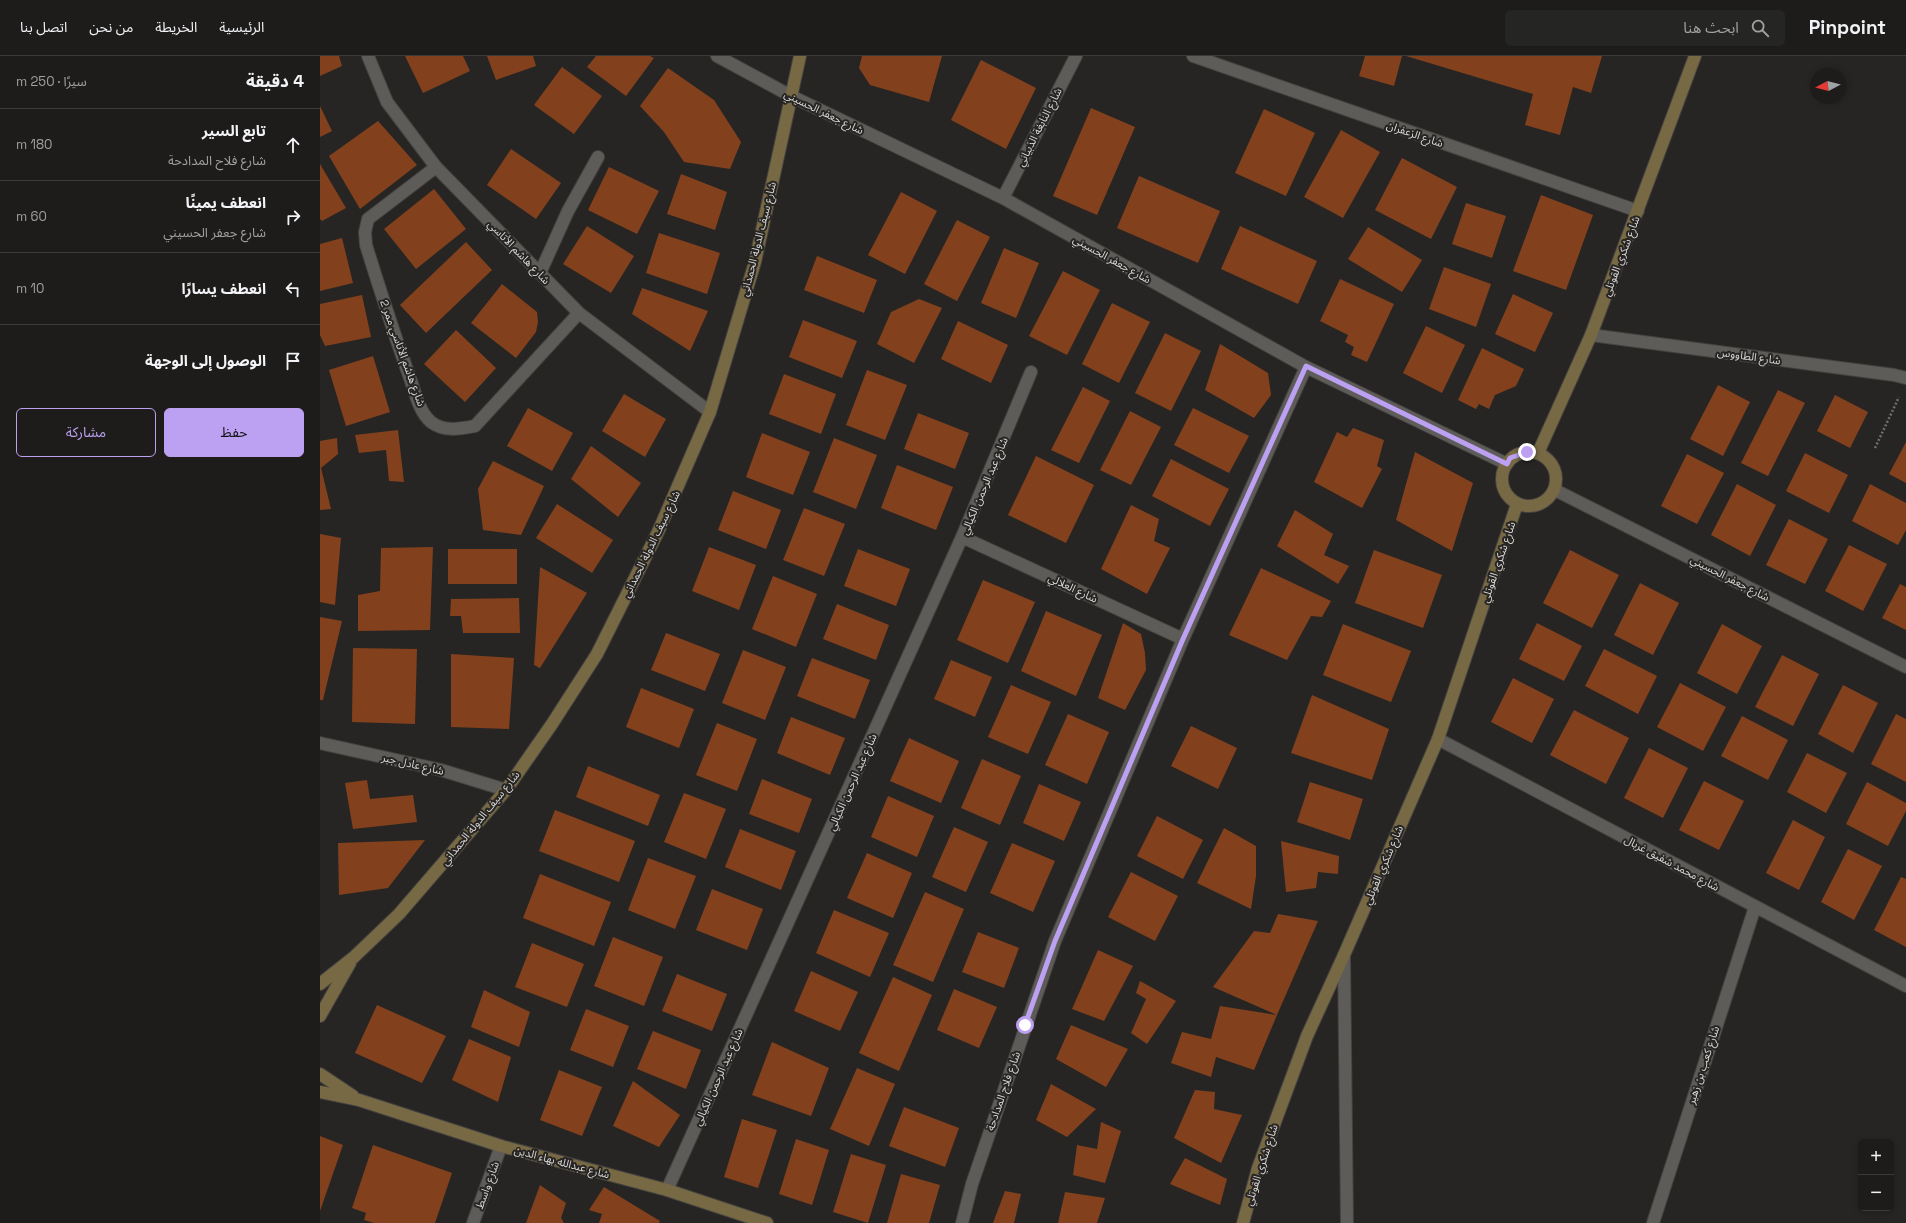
<!DOCTYPE html>
<html lang="ar">
<head>
<meta charset="utf-8">
<style>
  :root { --surface:#1d1c1a; --page:#252523; --text:#f1f3f6; --muted:#a0a1a2; --line:#3b3a39; --accent:#bca0f2 }
  body { margin:0; font-family:"Space Grotesk","Noto Sans Arabic",sans-serif; background:var(--page); color:var(--text); direction:rtl }
  .controls { position:absolute; right:12px; bottom:12px; display:grid; overflow:hidden; border-radius:6px; box-shadow:0 2px 6px #0003 }
  .controls button { width:36px; height:36px; display:grid; place-items:center; padding:0; border:0; border-bottom:1px solid var(--line); background:var(--surface); color:var(--text); font:20px sans-serif }
  .compass { position:absolute; left:1490px; top:12px; width:36px; height:36px; border-radius:50%; background:var(--surface); box-shadow:0 2px 6px #0003; rotate:263deg }
  .stop { position:absolute; width:12px; height:12px; margin:-9px; border:3px solid #bca0f2; border-radius:50%; background:#fff }
  .stop.end { background:#bca0f2; border-color:#fff; box-shadow:0 1px 4px #0008 }
  .list { margin:0; padding:0; list-style:none }
  h2 { display:flex; justify-content:space-between; align-items:center; height:52px; margin:0; padding:0 16px; font-size:17px }
  h2 small { font-size:13px; font-weight:400; color:var(--muted) }
  .list li { display:grid; grid-template-columns:26px 1fr auto; gap:12px; align-items:center; box-sizing:border-box; height:72px; padding:0 16px; border-top:1px solid var(--line) }
  .list b { display:block; font-size:15px; white-space:nowrap }
  .list p { margin:0; font-size:13px; white-space:nowrap; color:var(--muted) }
  .list em { font-size:13px; font-style:normal; color:var(--muted) }
  .actions { display:flex; gap:8px; padding:12px 16px }
  .actions a { flex:1; padding:9px 0; border:1px solid var(--accent); border-radius:6px; text-align:center; font-size:14px; color:var(--accent) }
  .actions .main { background:var(--accent); color:#111 }
  .icon { flex:none; width:22px; height:22px; fill:none; stroke:currentColor; stroke-width:2; stroke-linecap:round; stroke-linejoin:round }
  .map { position:relative; flex:none; width:1586px; height:1167px; overflow:hidden; direction:ltr }
  header { display:flex; align-items:center; gap:24px; box-sizing:border-box; height:56px; padding:0 20px; background:var(--surface); border-bottom:1px solid var(--line) }
  header strong { font-size:19px }
  nav { display:flex; gap:22px; margin-inline-start:auto; font-size:14px }
  .search { width:280px; height:36px; background:var(--page); display:flex; align-items:center; gap:10px; box-sizing:border-box; padding:0 14px; border-radius:6px; color:var(--muted); font-size:15px }
  main { display:flex }
  aside { flex:1; background:var(--surface) }
  .map>svg:first-child { display:block }
  .building { fill:#82411c }
  .lines { fill:none; stroke-linecap:round; stroke-linejoin:round }
  .street-casing { stroke:#444240; stroke-width:14 }
  .secondary-casing { stroke:#444240; stroke-width:14 }
  .path { stroke:#716f6d; stroke-width:2.5; stroke-dasharray:2 2; stroke-linecap:butt }
  .street { stroke:#5e5c59; stroke-width:12 }
  .secondary { stroke:#766943; stroke-width:12 }
  .route { stroke:#bca0f2; stroke-width:5 }
  .labels { text-anchor:middle; dominant-baseline:central; stroke-width:4; stroke-linejoin:round; paint-order:stroke }
  .street-label { font-size:11px; fill:#d8d6d5; stroke:#272523 }
</style>
</head>
<body>
<header>
<strong>Pinpoint</strong>
<div class="search"><svg class="icon" aria-label="search" viewBox="0 0 24 24"><circle cx="10" cy="10" r="6"/><path d="M15 15l6 6"/></svg>ابحث هنا</div>
<nav><a>الرئيسية</a><a>الخريطة</a><a>من نحن</a><a>اتصل بنا</a></nav>
</header>
<main>
<div class="map">
<svg width="1586" height="1167" viewBox="0 0 1586 1167">
  <rect width="100%" height="100%" fill="#272523"/>
  <path class="building" d="M0 0H19L22 10 0 20Z
    M85 0H143L150 15 103 37Z
    M167 0H213L216 10 176 24Z
    M276 0H330L334 2 306 40 267 11Z
    M542 0H622L609 46 550 29 539 12Z
    M1045 0H1082L1074 30 1039 20Z
    M1086 0H1282L1271 37 1253 31 1240 79 1205 69 1213 38Z
    M661 4 716 32 686 93 631 64Z
    M242 11 282 40 254 78 214 49Z
    M348 12 394 44 421 86 410 113 364 106 344 76 320 50Z
    M0 50 12 75 0 81Z
    M771 52 815 71 777 159 733 140Z
    M944 53 995 77 966 140 915 117Z
    M58 65 97 109 40 153 9 100Z
    M1021 74 1060 96 1023 162 984 141Z
    M191 93 241 127 216 163 167 129Z
    M1082 102 1137 131 1111 183 1055 154Z
    M0 108 26 152 2 165 0 163Z
    M289 111 339 135 317 178 268 154Z
    M361 118 407 136 395 174 347 158Z
    M819 120 900 155 878 207 797 172Z
    M114 133 146 173 96 213 64 173Z
    M581 136 617 155 585 218 548 199Z
    M1221 139 1273 159 1246 234 1193 215Z
    M1146 147 1186 160 1172 202 1132 188Z
    M637 164 670 181 637 245 604 228Z
    M267 170 314 200 291 237 243 208Z
    M920 170 997 205 978 248 901 213Z
    M1048 171 1102 204 1082 236 1028 203Z
    M339 177 400 197 387 238 326 217Z
    M22 182 33 227 0 235V188Z
    M146 186 172 214 106 277 80 249Z
    M684 192 719 207 696 262 661 247Z
    M497 200 557 224 544 257 484 234Z
    M1124 211 1171 228 1156 271 1109 253Z
    M743 215 780 234 747 299 709 280Z
    M1020 223 1074 248 1047 306 1031 299 1034 291 1025 286 1028 279 1000 265Z
    M182 228 217 256 218 266 216 276 196 302 151 267Z
    M322 232 388 255 370 295 312 258Z
    M1193 238 1233 257 1215 296 1175 278Z
    M42 239 51 281 5 290 0 279V248Z
    M599 243 622 252 594 307 557 288 571 256Z
    M792 247 830 266 799 327 762 308Z
    M483 264 537 285 522 322 469 301Z
    M638 265 688 289 671 327 621 303Z
    M1106 270 1145 289 1122 337 1083 317Z
    M136 274 176 312 145 346 104 308Z
    M845 277 881 295 851 355 815 337Z
    M900 288 948 317 951 339 934 362 885 334Z
    M1162 292 1204 313 1196 330 1175 339 1169 353 1159 348 1156 353 1138 344Z
    M53 300 70 356 26 370 9 314Z
    M547 314 587 329 565 384 526 369Z
    M464 318 516 338 501 378 449 358Z
    M1398 329 1430 346 1403 400 1370 383Z
    M763 331 790 345 759 407 731 394Z
    M1458 334 1485 347 1448 420 1421 407Z
    M304 338 346 363 325 401 282 375Z
    M1515 339 1548 356 1530 392 1497 375Z
    M208 352 253 377 232 415 187 390Z
    M873 352 929 380 909 417 854 389Z
    M810 355 841 371 811 429 780 414Z
    M598 357 649 377 635 413 584 393Z
    M1033 372 1064 384 1057 410 1062 413 1042 452 994 426 1017 376 1027 381Z
    M78 374 84 426 69 425 66 394 39 397 35 379Z
    M442 377 490 396 473 439 426 421Z
    M17 382 18 398 1 412 11 453 0 454V385Z
    M514 382 557 399 536 453 493 436Z
    M1586 386V427L1569 418Z
    M271 390 321 427 298 461 251 423Z
    M1095 396 1153 427 1132 495 1076 464Z
    M1485 397 1528 419 1509 457 1466 435Z
    M1367 398 1404 417 1377 468 1341 450Z
    M716 400 774 429 746 487 688 459Z
    M851 403 909 433 890 470 832 440Z
    M173 405 224 430 201 479 163 474 158 433Z
    M577 409 633 431 616 474 561 452Z
    M1417 428 1456 449 1430 500 1391 479Z
    M1550 428 1586 447V474L1578 489 1532 465Z
    M413 435 461 454 446 493 398 474Z
    M237 448 293 484 272 517 216 482Z
    M811 449 839 463 834 485 850 492 827 538 781 513Z
    M484 452 525 468 504 520 463 504Z
    M975 454 1013 478 1004 499 1029 510 1018 528 957 490Z
    M1469 463 1508 483 1485 528 1446 509Z
    M0 478 21 482 15 549 0 546Z
    M1529 489 1567 508 1543 555 1505 535Z
    M113 491 110 574 38 575V539L60 535 61 492Z
    M389 491 436 509 419 554 372 535Z
    M128 493H197V528H128Z
    M538 493 590 513 576 550 524 530Z
    M1054 494 1122 519 1103 572 1035 547Z
    M1250 494 1299 519 1272 572 1223 547Z
    M220 511 267 537 220 612 214 609Z
    M941 512 1011 545 1002 561 991 560 967 604 909 579Z
    M453 520 497 538 476 591 432 573Z
    M663 524 715 546 688 607 637 584Z
    M1320 527 1359 547 1333 599 1294 579Z
    M1580 528 1586 531V574L1562 562Z
    M199 542 200 577H143L141 560H130L131 543Z
    M517 548 569 569 556 604 503 583Z
    M726 555 782 579 756 640 701 615Z
    M0 561 22 565 3 644H0Z
    M803 567 821 578 825 597 826 614 805 654 778 642Z
    M1217 567 1262 590 1244 625 1199 603Z
    M1023 568 1091 595 1071 646 1003 619Z
    M1402 568 1442 590 1417 638 1377 617Z
    M346 577 400 598 385 635 331 614Z
    M33 592 97 593 95 668 32 666Z
    M1284 593 1337 620 1318 658 1265 630Z
    M423 594 466 611 445 664 402 647Z
    M131 598 194 602 189 673 131 671Z
    M1462 599 1499 618 1473 670 1435 651Z
    M492 602 550 624 535 663 477 640Z
    M631 604 672 621 655 661 614 643Z
    M1193 622 1234 643 1212 687 1171 666Z
    M1360 627 1406 651 1383 695 1337 671Z
    M691 629 731 646 708 698 668 681Z
    M1523 629 1558 647 1533 697 1498 678Z
    M321 632 374 653 359 692 306 671Z
    M992 639 1069 673 1052 724 971 697Z
    M1254 654 1309 682 1286 728 1230 699Z
    M748 658 789 676 767 728 725 709Z
    M1576 658 1586 663V726L1551 708Z
    M1422 660 1468 684 1448 724 1401 700Z
    M471 661 525 682 510 719 457 697Z
    M397 667 437 683 417 735 376 719Z
    M871 670 917 692 898 733 851 710Z
    M589 682 639 705 621 747 570 725Z
    M1329 692 1368 712 1343 762 1304 742Z
    M1487 697 1527 717 1506 757 1467 736Z
    M662 703 701 720 680 769 641 752Z
    M268 710 340 739 328 770 256 741Z
    M442 723 492 743 479 777 429 758Z
    M47 724 50 743 93 739 97 766 33 773 25 727Z
    M1384 725 1424 745 1399 794 1359 774Z
    M990 726 1043 743 1030 784 977 766Z
    M1547 726 1586 747V755L1568 790 1526 768Z
    M719 728 761 746 744 785 703 767Z
    M364 737 406 753 386 803 344 786Z
    M568 740 614 760 597 801 551 781Z
    M235 754 315 785 299 826 219 795Z
    M837 760 883 784 863 823 817 800Z
    M1473 764 1505 781 1479 834 1446 817Z
    M634 771 668 786 646 836 612 821Z
    M904 772 936 790V820L931 853 877 827Z
    M420 773 476 795 461 834 405 811Z
    M105 784 68 832 19 839 18 787Z
    M961 785 1019 800 1018 818 998 816 996 832 966 836Z
    M692 787 735 805 713 856 670 837Z
    M1528 793 1562 810 1534 864 1501 846Z
    M547 797 592 817 573 862 527 842Z
    M328 802 376 820 355 873 308 854Z
    M811 816 858 840 835 885 788 861Z
    M220 818 291 846 274 890 203 862Z
    M1581 821 1586 823V891L1554 874Z
    M392 833 443 853 427 894 376 874Z
    M605 836 644 853 613 926 573 909Z
    M514 854 569 877 550 921 496 897Z
    M958 858 998 865 957 959 893 931 934 875 950 877Z
    M658 876 699 892 684 932 642 916Z
    M293 881 343 901 324 950 274 930Z
    M212 887 264 908 247 951 195 931Z
    M778 894 813 910 784 965 752 953Z
    M491 915 538 936 520 975 474 955Z
    M357 918 407 938 392 975 342 955Z
    M573 921 612 939 579 1015 539 997Z
    M820 925 856 945 827 988 811 977 826 943 816 937Z
    M634 933 677 951 659 992 617 974Z
    M164 934 210 956 199 991 151 971Z
    M57 949 126 980 102 1027 35 997Z
    M900 950 957 959 934 1014 896 1001 891 1021 851 1007 862 976 891 983Z
    M266 953 309 970 293 1011 250 994Z
    M751 969 808 993 786 1031 736 1003Z
    M333 975 381 994 366 1033 317 1013Z
    M149 983 191 1001 178 1046 132 1024Z
    M452 986 509 1012 491 1060 432 1039Z
    M537 1012 575 1028 549 1090 510 1073Z
    M239 1014 282 1031 262 1080 220 1064Z
    M313 1025 360 1059 339 1091 293 1070Z
    M731 1028 776 1053 747 1081 716 1064Z
    M875 1034 895 1036 894 1053 922 1059 901 1107 854 1082Z
    M584 1051 639 1072 625 1111 569 1090Z
    M422 1063 457 1074 438 1132 404 1121Z
    M781 1066 801 1075 785 1127 753 1119 757 1089 777 1093Z
    M0 1080 23 1089 0 1155Z
    M476 1083 509 1094 492 1149 459 1138Z
    M53 1089 132 1117 115 1167H54L44 1164 46 1157 32 1152Z
    M531 1098 566 1109 548 1167 513 1156Z
    M865 1102 907 1123 900 1149 850 1128Z
    M581 1118 620 1129 609 1167H567Z
    M220 1129 246 1147 241 1162 244 1167H206Z
    M284 1131 340 1165 339 1167H279L282 1158 269 1154Z
    M685 1135 701 1138 694 1167H673Z
    M745 1136 785 1142 777 1167H738Z"/>
  <g class="lines">
    <defs>
      <path id="street" d="M48 0 67 46 116 111 259 257 390 356
        M397 0 471 40 683 142 986 311 1187 408
        M873 0 1318 155
        M116 111 48 163 45 176 46 189C60 234 74 278 90 322 95 336 99 356 111 366 124 376 140 373 155 370L259 257
        M683 142 756 0
        M220 217 248 155 278 101
        M1271 279 1574 319 1586 322
        M1235 434 1586 611
        M642 481 863 583
        M1118 683 1586 930
        M0 687 121 714 186 734
        M1024 899 1027 1167
        M347 1134 642 481 711 316
        M153 1167 181 1090
        M642 1167 652 1128 735 885 863 583 986 311
        M1333 1167 1435 851"/>
      <path id="secondary" d="M1182 423a27 27 0 1 1 54 0a27 27 0 1 1-54 0Z
        M1218 397 1271 279 1375 0
        M0 928 34 901 79 858 186 734 232 668 277 598 338 476 390 356 435 206 480 0
        M0 960 30 907
        M0 1018 33 1040
        M0 1036 39 1044 181 1090 347 1134 447 1167
        M923 1167 938 1112 987 980 1024 899 1118 683 1197 448"/>
    </defs>
    <use href="#street" class="street-casing"/>
    <use href="#secondary" class="secondary-casing"/>
    <path class="path" d="M1555 392 1579 341"/>
    <use href="#street" class="street"/>
    <use href="#secondary" class="secondary"/>
  </g>
  <g class="lines">
    <path class="route" d="M705 969 735 885 863 583 986 310 1187 408 1190 402 1207 396"/>
  </g>
  <g class="labels">
    <g class="street-label">
      <text transform="translate(504 56) rotate(26)">شارع جعفر الحسيني</text>
      <text transform="translate(719 71) rotate(-63)">شارع النابغة الذبياني</text>
      <text transform="translate(1095 78) rotate(19)">شارع الزعفران</text>
      <text transform="translate(438 183) rotate(-76)">شارع سيف الدولة الحمداني</text>
      <text transform="translate(199 196) rotate(46)">شارع هاشم الأتاسي</text>
      <text transform="translate(1301 200) rotate(-69)">شارع شكري القوتلي</text>
      <text transform="translate(792 203) rotate(29)">شارع جعفر الحسيني</text>
      <text transform="translate(83 297) rotate(70)">شارع هاشم الأتاسي ممر 2</text>
      <text transform="translate(1429 300) rotate(8)">شارع الطاووس</text>
      <text transform="translate(664 430) rotate(-67)">شارع عبد الرحمن الكيالي</text>
      <text transform="translate(331 488) rotate(-64)">شارع سيف الدولة الحمداني</text>
      <text transform="translate(1178 506) rotate(-71)">شارع شكري القوتلي</text>
      <text transform="translate(1410 522) rotate(27)">شارع جعفر الحسيني</text>
      <text transform="translate(753 532) rotate(25)">شارع العلالي</text>
      <text transform="translate(93 708) rotate(13)">شارع عادل جبر</text>
      <text transform="translate(532 726) rotate(-66)">شارع عبد الرحمن الكيالي</text>
      <text transform="translate(160 762) rotate(-51)">شارع سيف الدولة الحمداني</text>
      <text transform="translate(1352 807) rotate(28)">شارع محمد شفيق غربال</text>
      <text transform="translate(1063 809) rotate(-67)">شارع شكري القوتلي</text>
      <text transform="translate(1383 1009) rotate(-72)">شارع كعب بن زهير</text>
      <text transform="translate(398 1021) rotate(-66)">شارع عبد الرحمن الكيالي</text>
      <text transform="translate(683 1035) rotate(-71)">شارع فلاح المدادحة</text>
      <text transform="translate(242 1106) rotate(15)">شارع عبدالله بهاء الدين</text>
      <text transform="translate(941 1109) rotate(-72)">شارع شكري القوتلي</text>
      <text transform="translate(167 1129) rotate(-70)">شارع واسط</text>
    </g>
  </g>
</svg>
<div class="controls">
<button>+</button>
<button>−</button>
</div>
<svg class="compass" viewBox="-18 -18 36 36"><path d="M0-13l5 13h-10z" fill="#e53935"/><path d="M0 13l5-13h-10z" fill="#a0a1a2"/></svg>
<div class="stop" style="left:705px;top:969px"></div>
<div class="stop end" style="left:1207px;top:396px"></div>
</div>
<aside>
<h2>4 دقيقة<small>سيرًا · 250 m</small></h2>
<ul class="list">
<li><svg class="icon" aria-label="ahead" viewBox="0 0 24 24"><path d="M12 20V5M6 11l6-6 6 6"/></svg><div><b>تابع السير</b><p>شارع فلاح المدادحة</p></div><em>180 m</em></li>
<li><svg class="icon" aria-label="right" viewBox="0 0 24 24"><path d="M7 20v-9h11M14 6l5 5-5 5"/></svg><div><b>انعطف يمينًا</b><p>شارع جعفر الحسيني</p></div><em>60 m</em></li>
<li><svg class="icon" aria-label="left" viewBox="0 0 24 24"><path d="M17 20v-9H6M10 6l-5 5 5 5"/></svg><div><b>انعطف يسارًا</b></div><em>10 m</em></li>
<li><svg class="icon" aria-label="arrive" viewBox="0 0 24 24"><path d="M6 21V4h12l-3 4 3 4H6"/></svg><div><b>الوصول إلى الوجهة</b></div></li>
</ul>
<div class="actions"><a class="main">حفظ</a><a>مشاركة</a></div>
</aside>
</main>
</body>
</html>
